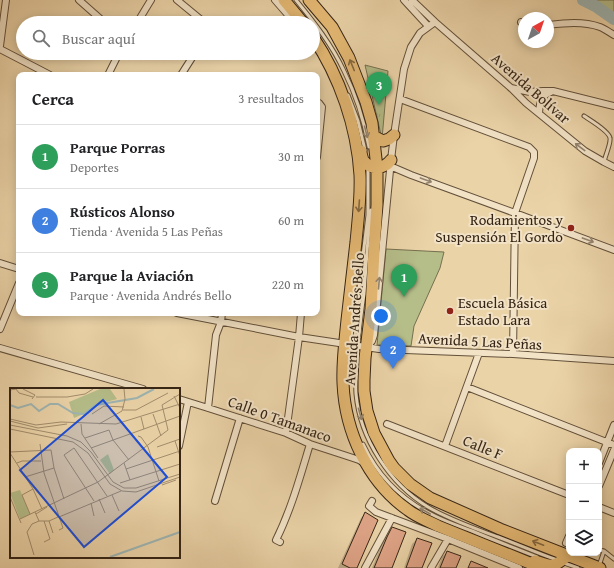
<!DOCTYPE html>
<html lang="es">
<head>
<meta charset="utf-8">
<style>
  :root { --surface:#fff; --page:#f2f2f2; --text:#202124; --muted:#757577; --line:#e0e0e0; --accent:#111827 }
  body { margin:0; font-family:"Gentium Book Plus",serif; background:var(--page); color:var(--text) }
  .controls { position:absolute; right:12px; bottom:12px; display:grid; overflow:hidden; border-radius:8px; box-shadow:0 2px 10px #0003 }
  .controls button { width:36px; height:36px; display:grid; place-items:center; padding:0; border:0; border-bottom:1px solid var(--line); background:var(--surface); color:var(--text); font:20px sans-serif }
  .compass { position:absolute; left:518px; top:12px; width:36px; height:36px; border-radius:50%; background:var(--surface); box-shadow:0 2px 10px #0003; rotate:40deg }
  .you { position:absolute; left:381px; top:316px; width:14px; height:14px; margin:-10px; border:3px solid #fff; border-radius:50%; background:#1a73e8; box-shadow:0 0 0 6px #1a73e833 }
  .badge { display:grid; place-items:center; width:26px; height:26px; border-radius:50%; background:var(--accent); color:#fff; font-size:13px; font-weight:700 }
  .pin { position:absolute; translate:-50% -33px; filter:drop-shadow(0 1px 2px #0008) }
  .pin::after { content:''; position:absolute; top:21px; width:14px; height:12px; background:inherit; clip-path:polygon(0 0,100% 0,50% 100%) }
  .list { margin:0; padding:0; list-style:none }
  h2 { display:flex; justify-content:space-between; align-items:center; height:52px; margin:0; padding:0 16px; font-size:17px }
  h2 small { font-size:13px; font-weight:400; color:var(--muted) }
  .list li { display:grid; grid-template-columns:26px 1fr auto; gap:12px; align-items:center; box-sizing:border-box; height:64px; padding:0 16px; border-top:1px solid var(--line) }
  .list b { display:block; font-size:15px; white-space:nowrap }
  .list p { margin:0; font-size:13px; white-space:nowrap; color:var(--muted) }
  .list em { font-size:13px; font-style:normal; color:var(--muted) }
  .icon { flex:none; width:22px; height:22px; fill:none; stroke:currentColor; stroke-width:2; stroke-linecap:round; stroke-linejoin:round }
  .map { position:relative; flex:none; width:614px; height:568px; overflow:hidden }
  .search { position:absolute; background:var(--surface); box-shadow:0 2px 10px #0003; left:16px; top:16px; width:304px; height:44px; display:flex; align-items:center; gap:10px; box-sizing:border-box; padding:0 14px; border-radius:22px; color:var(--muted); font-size:15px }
  .panel { position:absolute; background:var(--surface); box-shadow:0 2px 10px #0003; left:16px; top:72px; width:304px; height:244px; border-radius:8px }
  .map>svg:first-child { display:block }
  .grass { fill:url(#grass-tufts); stroke:#75704f }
  .pitch { fill:#b5bd89; stroke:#75704f }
  .shadow { fill:#0003 }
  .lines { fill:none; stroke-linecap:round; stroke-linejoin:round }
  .river { stroke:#9eb5b3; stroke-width:12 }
  .building { fill:#dfa487; stroke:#352415 }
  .lane-casing { stroke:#62503a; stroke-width:5 }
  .street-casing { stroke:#62503a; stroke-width:8 }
  .highway-casing { stroke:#352415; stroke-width:13 }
  .lane { stroke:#f2e2c6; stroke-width:3 }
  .street { stroke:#f2e2c6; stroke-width:6 }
  .highway { stroke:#e6ba74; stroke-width:11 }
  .oneway { stroke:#856840 }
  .oneway2 { stroke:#94836e }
  .poi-dot { fill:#8f2418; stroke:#f2e2c6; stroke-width:1.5 }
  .labels { text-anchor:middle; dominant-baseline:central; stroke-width:4; stroke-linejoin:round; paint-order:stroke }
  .street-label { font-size:15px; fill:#352415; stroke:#f2e2c6 }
  .poi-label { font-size:15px; fill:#352415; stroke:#f2e2c6; text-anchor:end }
  .inset-river { fill:none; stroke:#9eb5b3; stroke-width:2 }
  .inset-road { fill:none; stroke:#a28d6d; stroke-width:1 }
  .view { fill:#1d4ed8; fill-opacity:0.15; stroke:#1d4ed8; stroke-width:2 }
  .inset-edge { fill:none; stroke:#352415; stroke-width:2 }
</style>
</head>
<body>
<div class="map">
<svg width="614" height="568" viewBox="0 0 614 568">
  <defs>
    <pattern id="grass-tufts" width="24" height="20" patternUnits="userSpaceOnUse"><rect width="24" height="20" fill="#b5bd89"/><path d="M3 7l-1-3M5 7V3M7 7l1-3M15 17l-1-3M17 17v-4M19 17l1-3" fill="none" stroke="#9ca275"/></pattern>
  </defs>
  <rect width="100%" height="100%" fill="#ebd3a8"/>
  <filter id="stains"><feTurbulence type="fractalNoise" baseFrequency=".005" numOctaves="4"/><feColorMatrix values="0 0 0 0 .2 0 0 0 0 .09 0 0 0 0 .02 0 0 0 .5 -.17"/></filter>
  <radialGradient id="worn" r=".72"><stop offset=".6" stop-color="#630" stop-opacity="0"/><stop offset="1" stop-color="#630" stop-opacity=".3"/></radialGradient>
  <path class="grass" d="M365 65 388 71 382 139Z"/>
  <path class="pitch" d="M588 0H614V13Z
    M386 249 444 252 440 268 414 326 411 346 377 345Z"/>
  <path class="shadow" d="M365 514 356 568H338L361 518Z
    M392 528 391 568H372L382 543 388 533Z
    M417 539 421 568H404L412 544Z
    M447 552 455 568H438L442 557Z"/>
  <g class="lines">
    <path class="river" d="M583 0 597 7 614 19"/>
  </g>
  <path class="building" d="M365 512 378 520 357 568H350L342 564Z
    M392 527 406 532 392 568H374L387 537Z
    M417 538 432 543 422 568H406Z
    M447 551 461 556 456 568H440Z
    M471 561 488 568H468Z"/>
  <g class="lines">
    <defs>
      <path id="lane" d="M296 0C314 22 332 45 344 71 356 95 364 121 369 147
        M313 29 317 35
        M348 95 358 121 365 150
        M584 116C590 120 609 131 610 138 611 144 605 156 604 162
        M371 210C370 224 368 238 367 252 366 266 365 280 364 294 361 315 358 336 357 357 357 370 355 381 356 394 360 439 390 484 428 507 450 520 474 528 498 537 517 544 537 553 557 560
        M348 373 352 327 359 288 368 215V168
        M363 444C378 476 403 501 435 516 447 522 459 526 472 531 493 540 515 548 537 557
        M599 550 604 551 599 566
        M604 551 614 559
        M564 563 578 568"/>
      <path id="street" d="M79 0 105 23
        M177 0 205 23
        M275 0 295 23
        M404 0 428 26
        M412 0 435 22 511 88 526 103 585 151 604 162 614 167
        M521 22 524 23
        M137 23 151 0
        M548 25C565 23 583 21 600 27 605 29 609 32 614 35
        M0 46 6 0
        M0 49 50 75
        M108 75 119 53
        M181 75 195 53
        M511 88 530 92 543 91H553L614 106
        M400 99 529 147 534 152V158L515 213 513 354
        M317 103H319L322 107 317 157
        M539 113C540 102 540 96 551 92
        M390 166 411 175 515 213 614 250
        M0 263 19 269
        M177 313 299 337 379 349 513 354 614 361
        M0 329 19 283
        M369 345 372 341 374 335 391 160 394 135 404 69 411 47 420 33 435 22
        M0 348 143 389
        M467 387 614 445
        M179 399 208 408 286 433 310 444 350 457 359 460 364 463
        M208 408 216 335 221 322 222 313
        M387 424 569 495
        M286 433 299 337 301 313
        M179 446 188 402
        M445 446 479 353
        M599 463 614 425
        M599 486 614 450
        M215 501 240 418
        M372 501 369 506 376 512 448 539 519 568
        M599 507 614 513
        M280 542 276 540C291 510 300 477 310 444
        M566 543 569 536
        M365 568 392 518
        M431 568 448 539"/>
      <path id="highway" d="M284 0 303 23
        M309 0 332 27 349 58 366 102 372 123 377 168V205L374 250 371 309 365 358 364 380V391L367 411 374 433 389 461 394 468 410 484 430 498 500 529 600 568
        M313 37C340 77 357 127 360 175 361 197 358 220 356 242 353 268 350 294 347 320 345 341 342 362 343 383 345 432 368 482 408 510 417 517 428 521 438 526L542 568
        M373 136 383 141 389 139 394 135
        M361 151C361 154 362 157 363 160 371 171 384 169 391 160
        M535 561C552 567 554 568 568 555"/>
    </defs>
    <use href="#lane" class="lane-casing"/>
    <use href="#street" class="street-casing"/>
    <use href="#highway" class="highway-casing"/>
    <use href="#lane" class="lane"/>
    <use href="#street" class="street"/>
    <use href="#highway" class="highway"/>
  </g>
  <defs><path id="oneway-shaft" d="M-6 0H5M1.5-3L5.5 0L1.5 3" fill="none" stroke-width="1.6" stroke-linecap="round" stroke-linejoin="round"/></defs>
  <g class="oneway">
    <use href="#oneway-shaft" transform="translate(352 65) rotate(-112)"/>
    <use href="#oneway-shaft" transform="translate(359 206) rotate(94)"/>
    <use href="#oneway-shaft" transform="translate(538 543) rotate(-159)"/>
  </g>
  <g class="oneway2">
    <use href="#oneway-shaft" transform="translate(366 132) rotate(76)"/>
    <use href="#oneway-shaft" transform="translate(580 147) rotate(-143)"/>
    <use href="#oneway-shaft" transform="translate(426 180) rotate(20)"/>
    <use href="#oneway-shaft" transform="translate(588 240) rotate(20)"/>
    <use href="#oneway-shaft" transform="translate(379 283) rotate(-85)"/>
    <use href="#oneway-shaft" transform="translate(360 414) rotate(75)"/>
    <use href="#oneway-shaft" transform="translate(425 511) rotate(-150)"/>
  </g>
  <g class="poi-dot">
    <circle cx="571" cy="228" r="4"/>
    <circle cx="450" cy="311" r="4"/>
  </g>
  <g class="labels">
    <g class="street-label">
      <text transform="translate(531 88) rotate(41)">Avenida Bolívar</text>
      <text transform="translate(354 319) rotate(-86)">Avenida Andrés Bello</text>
      <text transform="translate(480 341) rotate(3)">Avenida 5 Las Peñas</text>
      <text transform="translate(280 419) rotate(20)">Calle 0 Tamanaco</text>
      <text transform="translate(483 447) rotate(22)">Calle F</text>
    </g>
    <g class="poi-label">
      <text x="563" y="219">Rodamientos y<tspan x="563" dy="17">Suspensión El Gordo</tspan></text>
      <text x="458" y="302" text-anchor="start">Escuela Básica<tspan x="458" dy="17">Estado Lara</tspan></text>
    </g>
  </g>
  <g transform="translate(10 388)">
    <rect width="170" height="170" fill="#ebd3a8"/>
    <path d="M10 102 20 126 10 131 0 105Z" fill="#b5bd89"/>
    <path d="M90 1H100L107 11 85 17 76 25 64 30 59 14ZM98 66 104 82 100 86 90 72Z" fill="#b5bd89"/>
    <path class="inset-river" d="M0 17 8 20 21 16 29 23 40 16H48L63 25 74 26 86 17 127 10 144 1M100 169 170 144"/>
    <path class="inset-road" d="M13 1 25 7 22 11M0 2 6 1 9 5 23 9M164 8 170 20M26 9H57L75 6 83 1M113 22H126L158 5M82 26 94 18 114 19M143 26 151 48M131 29 134 41M0 31 26 37 51 34 106 36 170 16M0 33 28 40 57 36M71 36 72 46 88 70M89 36 112 23 115 11 114 1M0 37 57 48 71 54 81 64 103 94 114 100H126L170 86M0 41 63 54 78 65 100 96 112 103 126 104 170 89M128 48 131 49 138 59 149 93M75 50 99 42 103 52 119 72M165 53 170 68M30 56 34 85 53 140 49 142M147 59 170 51M81 60 170 28M0 64 41 62 44 80 54 111M0 65 23 101 32 121M7 75 12 73H31M114 75 120 92M116 81 170 63M15 89 44 80M110 95 170 76M152 97 166 92M102 107 109 123M0 109 11 135M89 111 95 125M84 113 54 67 64 60 97 108M81 115 84 128M20 126 12 107 23 101M26 126 37 119M49 129 111 103M10 131 88 94 158 42 152 17 170 6M29 133H39L48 129M39 133 43 145M34 154 40 151 34 133M24 167 17 144 22 136 29 133 25 124"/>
    <path class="view" d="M93 12 157 89 74 159 10 82Z"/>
    <rect width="170" height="170" class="inset-edge"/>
  </g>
  <rect width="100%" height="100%" filter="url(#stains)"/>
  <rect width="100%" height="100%" fill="url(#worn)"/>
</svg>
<div class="controls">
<button>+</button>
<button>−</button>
<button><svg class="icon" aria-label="layers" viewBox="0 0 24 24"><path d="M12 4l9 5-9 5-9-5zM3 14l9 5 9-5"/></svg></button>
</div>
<svg class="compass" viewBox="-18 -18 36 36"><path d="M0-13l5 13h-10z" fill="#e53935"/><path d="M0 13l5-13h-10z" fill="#757577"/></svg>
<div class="you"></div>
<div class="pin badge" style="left:404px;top:297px;background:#2e9e5b">1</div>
<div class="pin badge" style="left:393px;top:369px;background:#3f7fe0">2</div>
<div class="pin badge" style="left:379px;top:105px;background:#2e9e5b">3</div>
<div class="search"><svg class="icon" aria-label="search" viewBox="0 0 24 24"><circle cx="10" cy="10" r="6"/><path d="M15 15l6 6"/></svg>Buscar aquí</div>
<section class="panel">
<h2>Cerca<small>3 resultados</small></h2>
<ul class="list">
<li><span class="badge" style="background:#2e9e5b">1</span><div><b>Parque Porras</b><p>Deportes</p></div><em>30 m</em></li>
<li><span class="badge" style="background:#3f7fe0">2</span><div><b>Rústicos Alonso</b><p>Tienda · Avenida 5 Las Peñas</p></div><em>60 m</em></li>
<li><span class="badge" style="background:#2e9e5b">3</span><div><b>Parque la Aviación</b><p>Parque · Avenida Andrés Bello</p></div><em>220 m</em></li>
</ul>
</section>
</div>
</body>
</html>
